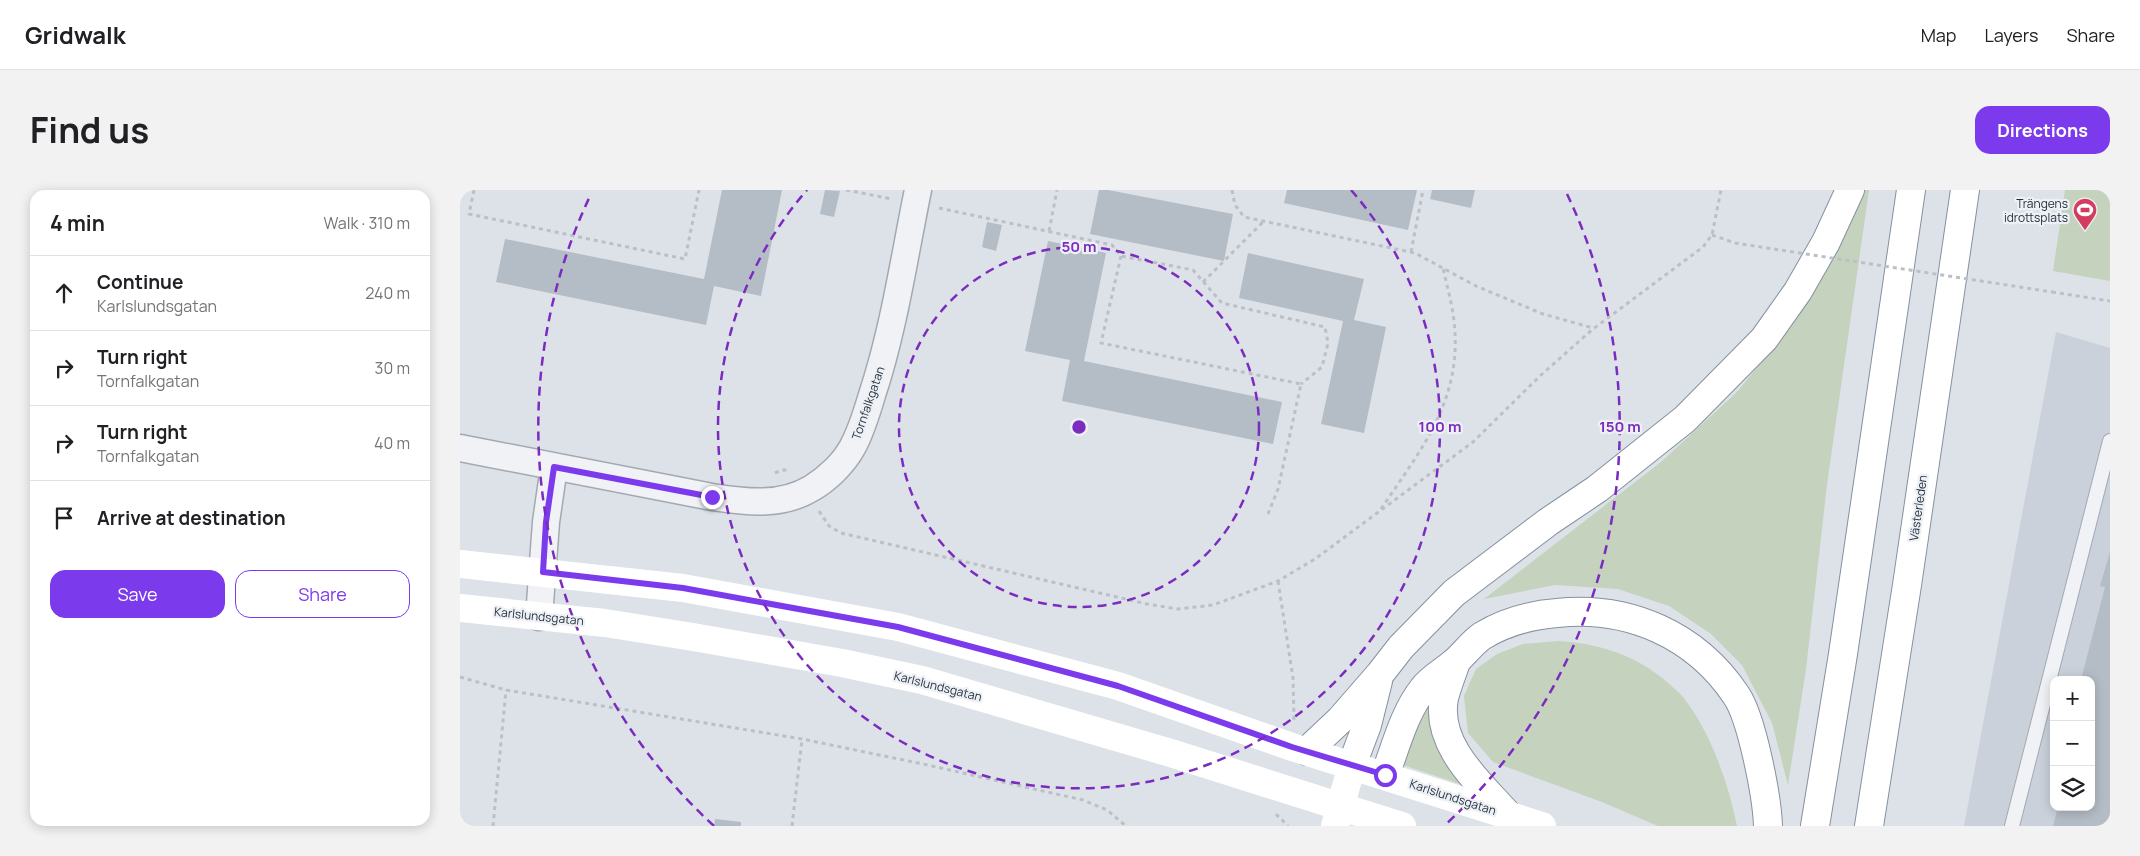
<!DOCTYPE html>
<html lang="en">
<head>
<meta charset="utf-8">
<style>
  :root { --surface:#fff; --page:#f2f2f2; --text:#202124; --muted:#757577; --line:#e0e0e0; --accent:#7c3aed }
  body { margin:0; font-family:Manrope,sans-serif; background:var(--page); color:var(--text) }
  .controls { position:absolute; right:15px; bottom:15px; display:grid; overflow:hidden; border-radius:10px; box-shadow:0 2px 12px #0003 }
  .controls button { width:45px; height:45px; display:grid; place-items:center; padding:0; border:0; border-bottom:1px solid var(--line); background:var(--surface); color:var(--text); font:25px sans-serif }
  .stop { position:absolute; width:15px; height:15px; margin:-11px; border:4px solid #7c3aed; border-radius:50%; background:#fff }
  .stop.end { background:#7c3aed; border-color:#fff; box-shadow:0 1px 5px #0008 }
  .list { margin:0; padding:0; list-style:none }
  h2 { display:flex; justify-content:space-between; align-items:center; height:65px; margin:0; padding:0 20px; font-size:21px }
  h2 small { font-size:16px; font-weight:400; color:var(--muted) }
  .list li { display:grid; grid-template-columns:32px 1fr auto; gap:15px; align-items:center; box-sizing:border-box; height:75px; padding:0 20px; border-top:1px solid var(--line) }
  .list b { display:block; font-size:19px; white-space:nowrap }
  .list p { margin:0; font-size:16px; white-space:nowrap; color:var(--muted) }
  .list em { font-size:16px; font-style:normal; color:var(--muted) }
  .actions { display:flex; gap:10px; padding:15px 20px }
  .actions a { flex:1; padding:11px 0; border:1px solid var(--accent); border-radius:15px; text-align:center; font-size:18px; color:var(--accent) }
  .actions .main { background:var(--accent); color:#fff }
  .icon { flex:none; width:28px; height:28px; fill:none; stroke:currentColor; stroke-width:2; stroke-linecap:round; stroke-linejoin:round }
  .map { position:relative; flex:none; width:1650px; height:636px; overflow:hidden; border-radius:15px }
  header { display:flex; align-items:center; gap:30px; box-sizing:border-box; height:70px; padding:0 25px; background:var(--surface); border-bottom:1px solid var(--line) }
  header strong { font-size:24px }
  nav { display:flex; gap:28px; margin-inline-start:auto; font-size:18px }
  .intro { display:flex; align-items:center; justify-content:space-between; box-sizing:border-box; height:120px; padding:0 30px }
  h1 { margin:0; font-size:35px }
  .button { padding:12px 22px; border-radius:15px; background:var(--accent); color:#fff; font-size:18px; font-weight:700 }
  main { display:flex; gap:30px; padding:0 30px }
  aside { flex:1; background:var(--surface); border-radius:15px; box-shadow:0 2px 12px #0003 }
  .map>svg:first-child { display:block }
  .built { fill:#cbd1da; fill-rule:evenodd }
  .green { fill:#c4d2be }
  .building { fill:#b4bcc5 }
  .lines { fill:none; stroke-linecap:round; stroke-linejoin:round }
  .service-casing { stroke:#a2a9b2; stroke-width:16 }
  .minor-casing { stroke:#a2a9b2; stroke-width:29 }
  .motorway-casing { stroke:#84919f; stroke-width:30 }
  .path { stroke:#bbc0c6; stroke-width:3; stroke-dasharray:4 4; stroke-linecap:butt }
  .service { stroke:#f0f2f6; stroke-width:14 }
  .minor { stroke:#f0f2f6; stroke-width:26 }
  .secondary { stroke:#fff; stroke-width:28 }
  .motorway { stroke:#fff; stroke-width:28 }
  .path-bridge { stroke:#bbc0c6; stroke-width:3; stroke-dasharray:4 4; stroke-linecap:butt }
  .route { stroke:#7c3aed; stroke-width:6 }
  .ring { fill:none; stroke:#7b2cbf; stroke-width:2.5; stroke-dasharray:9 6 }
  .labels { text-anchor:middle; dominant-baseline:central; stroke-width:4.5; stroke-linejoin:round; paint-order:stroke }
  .poi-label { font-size:12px; fill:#26313f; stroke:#edf1f5; text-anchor:end }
  .street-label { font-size:12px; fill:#26313f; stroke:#edf1f5 }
  .centre { fill:#7b2cbf; stroke:#edf1f5; stroke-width:2.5 }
  .ring-label { font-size:15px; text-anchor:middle; font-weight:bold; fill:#7b2cbf; stroke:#edf1f5; stroke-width:4.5; stroke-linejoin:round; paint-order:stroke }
</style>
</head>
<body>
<header>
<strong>Gridwalk</strong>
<nav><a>Map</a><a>Layers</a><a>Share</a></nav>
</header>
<div class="intro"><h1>Find us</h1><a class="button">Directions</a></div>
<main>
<aside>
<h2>4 min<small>Walk · 310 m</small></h2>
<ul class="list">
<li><svg class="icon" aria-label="ahead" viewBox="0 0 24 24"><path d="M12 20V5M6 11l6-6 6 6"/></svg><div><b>Continue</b><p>Karlslundsgatan</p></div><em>240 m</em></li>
<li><svg class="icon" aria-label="right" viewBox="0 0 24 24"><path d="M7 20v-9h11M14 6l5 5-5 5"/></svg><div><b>Turn right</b><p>Tornfalkgatan</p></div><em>30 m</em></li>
<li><svg class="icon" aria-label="right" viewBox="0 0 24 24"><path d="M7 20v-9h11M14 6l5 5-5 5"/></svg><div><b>Turn right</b><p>Tornfalkgatan</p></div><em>40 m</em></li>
<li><svg class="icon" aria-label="arrive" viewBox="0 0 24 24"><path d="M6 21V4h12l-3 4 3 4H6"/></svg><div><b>Arrive at destination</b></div></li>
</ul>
<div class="actions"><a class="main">Save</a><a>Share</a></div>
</aside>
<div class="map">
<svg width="1650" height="636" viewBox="0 0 1650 636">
  <rect width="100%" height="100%" fill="#dde2e8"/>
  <path class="built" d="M1596 142 1650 158V636H1504ZM1594 490H1631V617H1594Z"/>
  <path class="green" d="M1405 0H1409L1367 295 1346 479 1328 595 1312 533 1282 475 1251 444 1209 416 1158 399 1095 395 1024 409 1201 272 1277 202 1334 132 1365 81Z
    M1605 0H1650V91L1593 81Z
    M1098 451C1138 453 1175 465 1206 491 1211 496 1218 501 1223 507 1251 543 1268 592 1277 636H1198L1142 612 1033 572 1008 543 1004 506 1016 479 1037 464 1063 454Z
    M969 509 973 545 981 565 1001 588 1000 594 943 575 949 551Z"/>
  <path class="building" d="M262 0H322L301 106 254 96 246 135 36 92 45 49 244 89Z
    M365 0 380 1 374 27 360 24Z
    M639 0H648L773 24 764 71 630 44Z
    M827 0H957L948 40 824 13Z
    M972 0H1015L1011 18 970 9Z
    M527 32 542 35 536 61 522 57Z
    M588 51 646 63 624 171 822 212 813 254 602 211 610 170 565 161Z
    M788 63 904 89 894 130 926 137 904 243 861 234 883 131 779 108Z
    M1650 362V636H1593L1598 617H1631V490H1621L1645 397 1640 396Z
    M255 629 281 632V636H254Z"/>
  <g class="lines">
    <defs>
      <path id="service" d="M1552 636 1650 251"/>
      <path id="minor" d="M0 258 252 307C285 312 321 317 352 298 367 289 383 274 392 258 401 242 407 222 412 205 434 139 444 68 458 0
        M79 427 86 332 94 277"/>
      <path id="motorway" d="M996 472C992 484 987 496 984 508 975 556 1020 593 1048 625
        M847 561 880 530 920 484 941 457 994 403 1088 332 1137 299 1225 229 1304 149 1338 101 1366 52 1390 0
        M892 575 907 535 918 491
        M925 585C936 556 944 523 963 499 971 488 985 481 995 472 1004 464 1012 453 1022 446 1045 432 1071 425 1097 423 1168 415 1236 445 1276 505 1292 528 1307 607 1308 636
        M1355 636 1383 464 1451 0
        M1409 636 1447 395 1505 0"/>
    </defs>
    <use href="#service" class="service-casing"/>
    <use href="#minor" class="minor-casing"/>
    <use href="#motorway" class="motorway-casing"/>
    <path class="path" d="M14 0 9 24 225 69 239 0
      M386 0 432 9
      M772 0 775 15 784 27 955 63 1016 96 1083 124 1133 138
      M479 18 652 55 661 66 733 80 762 113 865 137 868 153 862 177 841 194
      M589 41 597 0
      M951 62 963 0
      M661 66 641 153 841 194 818 299 808 324
      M743 92 804 31
      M1592 102 1650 111
      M315 283 322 280H330
      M921 319C962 258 1003 209 994 131 992 114 987 96 983 78
      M359 321 369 336 381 343 687 414 718 419 753 415 818 391 855 369 1013 252 1081 185 1133 139 1243 57 1252 45 1261 0
      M818 391 833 488 834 530
      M0 487 46 500 342 549 463 574 623 610 647 620 666 636
      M816 624 828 636
      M33 636 46 500
      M332 636 342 549"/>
    <use href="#service" class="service"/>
    <use href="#minor" class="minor"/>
    <path class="secondary" d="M0 374 223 398 438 437 658 496 832 557 1082 636
      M0 418 145 433 233 447 382 473 462 490 714 564 942 636
      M875 636 892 575"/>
    <use href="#motorway" class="motorway"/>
    <path class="path-bridge" d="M1252 45 1275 53 1592 102"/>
  </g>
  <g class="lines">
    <path class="route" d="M252 307 94 277 86 332 83 382 223 398 438 437 658 496 832 557 925 585"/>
  </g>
  <g class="ring">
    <circle cx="619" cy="237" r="180"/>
    <path d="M891 0A361 361 0 1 1 347 0"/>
    <path d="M254 636A541 541 0 0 1 131 4M1107 4A541 541 0 0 1 984 636"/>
  </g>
  <defs>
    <symbol id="stadium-pin" viewBox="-11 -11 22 30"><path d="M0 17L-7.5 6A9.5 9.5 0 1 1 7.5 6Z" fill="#d33c5e" stroke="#edf1f5"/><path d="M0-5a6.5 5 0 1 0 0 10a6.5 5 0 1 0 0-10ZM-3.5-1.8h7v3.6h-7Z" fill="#fff"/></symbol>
  </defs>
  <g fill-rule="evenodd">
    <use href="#stadium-pin" x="1611" y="6" width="28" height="38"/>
  </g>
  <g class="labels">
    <g class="poi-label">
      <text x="1608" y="13">Trängens<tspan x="1608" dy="14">idrottsplats</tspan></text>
    </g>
    <g class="street-label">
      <text transform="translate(408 213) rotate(-71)">Tornfalkgatan</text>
      <text transform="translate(1458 318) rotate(-82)">Västerleden</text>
      <text transform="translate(79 426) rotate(6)">Karlslundsgatan</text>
      <text transform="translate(478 496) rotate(14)">Karlslundsgatan</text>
      <text transform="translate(993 607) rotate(18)">Karlslundsgatan</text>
    </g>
  </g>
  <circle cx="619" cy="237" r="8" class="centre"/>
  <g class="ring-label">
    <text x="619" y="62">50 m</text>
    <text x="980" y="242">100 m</text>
    <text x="1160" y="242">150 m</text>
  </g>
</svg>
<div class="controls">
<button>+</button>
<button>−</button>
<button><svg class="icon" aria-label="layers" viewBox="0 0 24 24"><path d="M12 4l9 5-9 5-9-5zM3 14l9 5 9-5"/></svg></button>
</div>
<div class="stop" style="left:925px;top:585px"></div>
<div class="stop end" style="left:252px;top:307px"></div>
</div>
</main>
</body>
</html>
